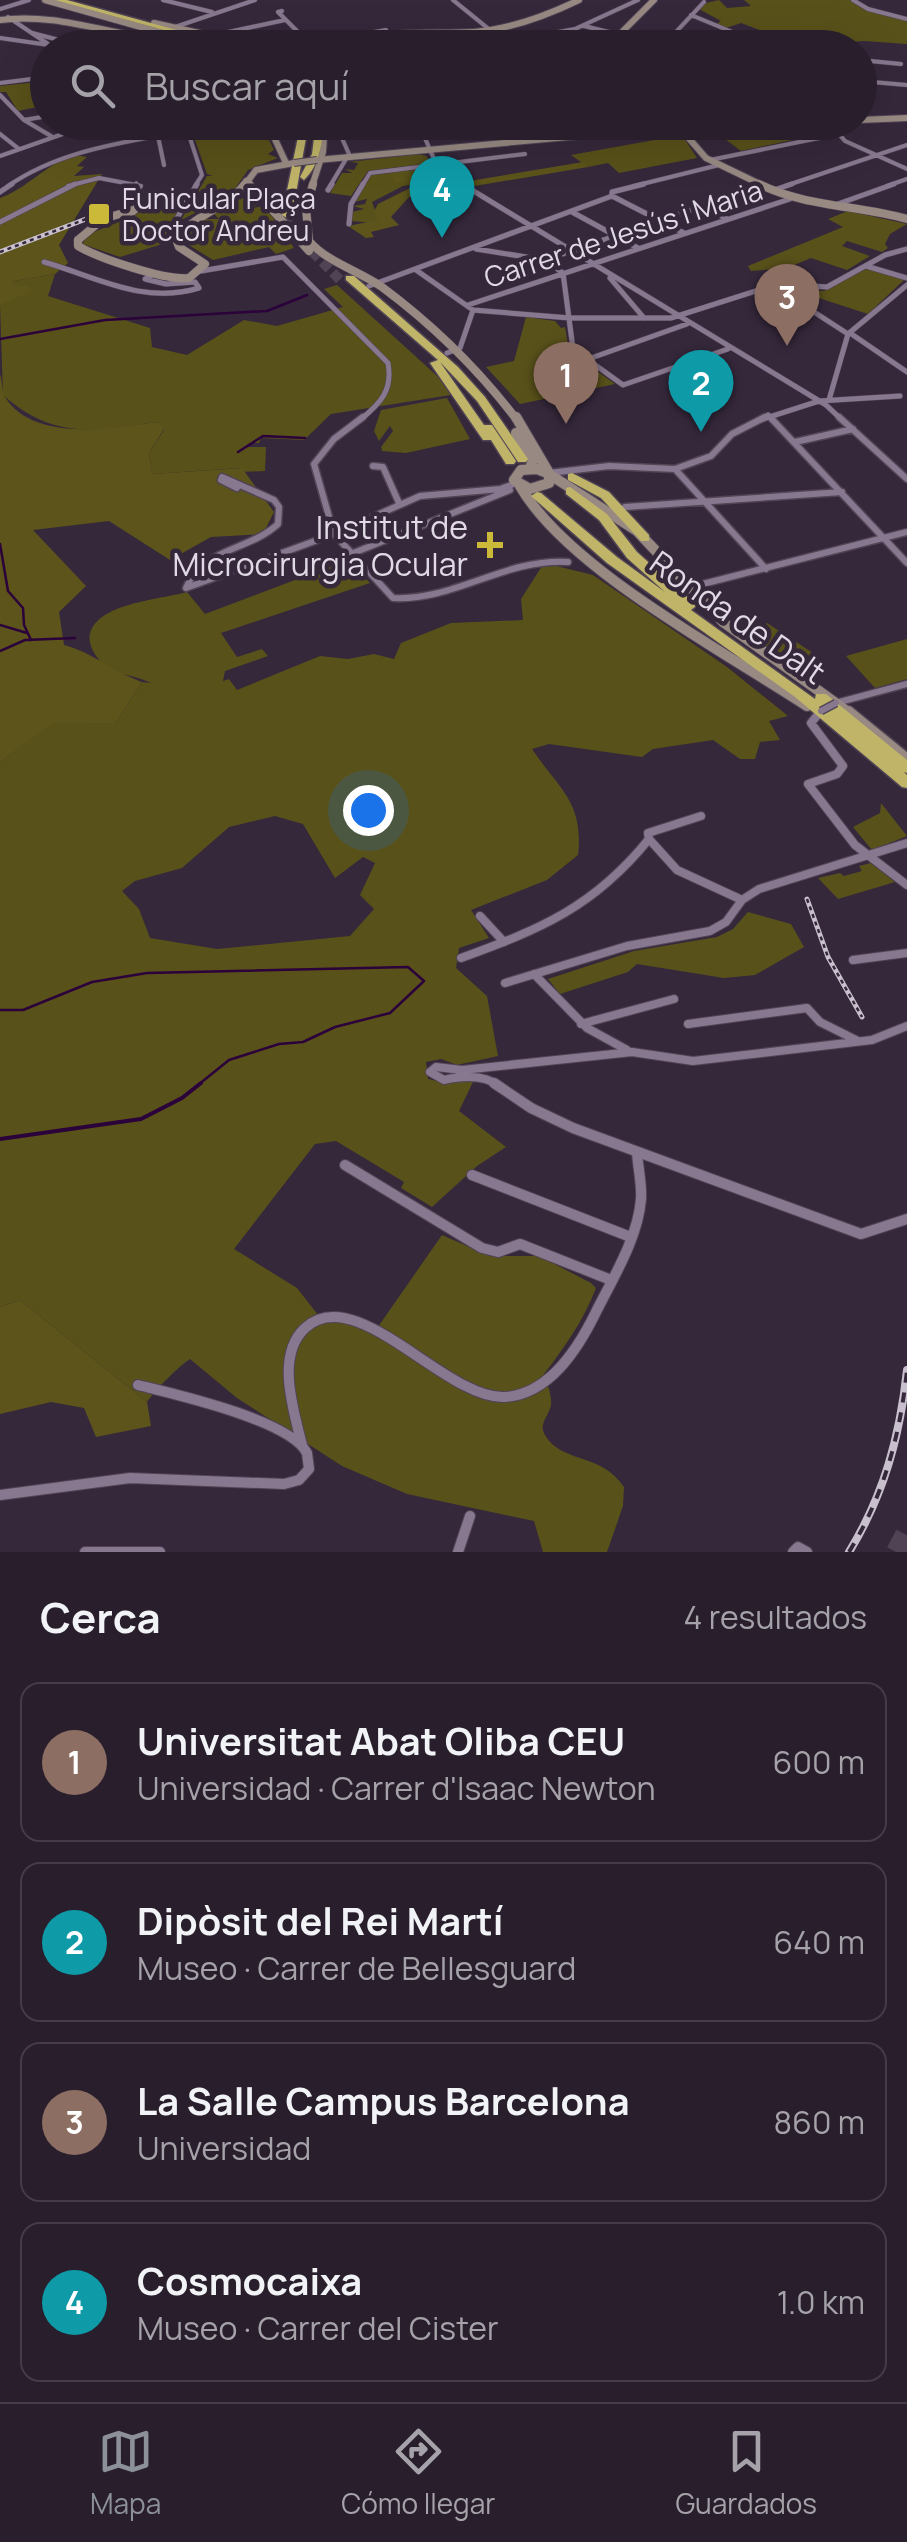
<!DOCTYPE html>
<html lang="es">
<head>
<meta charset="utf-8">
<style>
  :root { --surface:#281e2c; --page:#302734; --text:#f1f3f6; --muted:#a5a2a9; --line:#443c48; --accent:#8c9099 }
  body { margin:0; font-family:Manrope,sans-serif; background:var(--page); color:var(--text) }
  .you { position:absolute; left:368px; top:810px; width:35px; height:35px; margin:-25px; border:8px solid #fff; border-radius:50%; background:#1a73e8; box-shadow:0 0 0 15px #1a73e833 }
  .badge { display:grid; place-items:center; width:65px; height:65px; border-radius:50%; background:var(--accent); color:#fff; font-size:32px; font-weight:700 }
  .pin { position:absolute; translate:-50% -82px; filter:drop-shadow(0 2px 5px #0008) }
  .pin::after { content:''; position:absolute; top:52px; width:35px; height:30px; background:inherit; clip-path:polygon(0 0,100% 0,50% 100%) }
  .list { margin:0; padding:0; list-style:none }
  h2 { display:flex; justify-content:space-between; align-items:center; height:130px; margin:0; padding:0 40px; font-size:42px }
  h2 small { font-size:32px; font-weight:400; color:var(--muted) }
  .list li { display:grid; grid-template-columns:65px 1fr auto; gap:30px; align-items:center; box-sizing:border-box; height:160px; margin:0 20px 20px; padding:0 20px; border:2px solid var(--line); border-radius:20px }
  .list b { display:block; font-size:38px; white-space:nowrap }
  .list p { margin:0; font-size:32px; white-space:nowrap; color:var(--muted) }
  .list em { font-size:32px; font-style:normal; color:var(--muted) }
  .icon { flex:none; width:55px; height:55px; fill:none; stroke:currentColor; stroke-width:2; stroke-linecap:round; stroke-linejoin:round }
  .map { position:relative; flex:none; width:907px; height:1552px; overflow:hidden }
  .search { position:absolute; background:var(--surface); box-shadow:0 10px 40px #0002; left:30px; right:30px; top:30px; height:110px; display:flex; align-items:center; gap:25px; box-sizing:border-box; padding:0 35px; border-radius:55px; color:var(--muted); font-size:38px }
  .sheet { height:850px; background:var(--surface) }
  nav { display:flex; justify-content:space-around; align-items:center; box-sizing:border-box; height:140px; border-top:2px solid var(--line); background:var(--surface); font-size:28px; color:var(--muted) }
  nav a { display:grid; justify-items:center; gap:5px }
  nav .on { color:var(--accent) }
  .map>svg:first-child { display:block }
  .green { fill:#59511a; fill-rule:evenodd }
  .forest { fill:#5c541a }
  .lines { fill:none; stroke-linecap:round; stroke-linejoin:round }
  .stream-far1 { stroke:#2b023a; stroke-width:2.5 }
  .stream { stroke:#2b023a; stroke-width:4 }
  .highway-tunnel-far1 { stroke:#4f4354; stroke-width:10; stroke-dasharray:10 5; stroke-linecap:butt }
  .highway-tunnel { stroke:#4f4354; stroke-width:20; stroke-dasharray:20 10; stroke-linecap:butt }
  .street-far4-casing { stroke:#504455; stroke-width:5 }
  .street-far3-casing { stroke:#504455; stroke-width:6 }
  .street-far2-casing { stroke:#504455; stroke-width:9 }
  .street-far1-casing { stroke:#504455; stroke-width:10 }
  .street-casing { stroke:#504455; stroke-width:12 }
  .secondary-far3-casing { stroke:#504455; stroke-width:8 }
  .secondary-far2-casing { stroke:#504455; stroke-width:9 }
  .secondary-far1-casing { stroke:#504455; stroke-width:12 }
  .secondary-casing { stroke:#504455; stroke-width:15 }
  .highway-casing { stroke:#504455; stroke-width:3 }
  .street-far4 { stroke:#88788f; stroke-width:4 }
  .street-far3 { stroke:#88788f; stroke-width:5 }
  .street-far2 { stroke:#88788f; stroke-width:6 }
  .street-far1 { stroke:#88788f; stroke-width:8 }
  .street { stroke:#88788f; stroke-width:10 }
  .secondary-far3 { stroke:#988a83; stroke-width:6 }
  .secondary-far2 { stroke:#988a83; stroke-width:8 }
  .secondary-far1 { stroke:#988a83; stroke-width:10 }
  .secondary { stroke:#988a83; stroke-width:12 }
  .highway { fill:#bfb468; fill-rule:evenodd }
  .rail-far1-casing { stroke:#c9c0cd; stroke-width:5 }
  .rail-casing { stroke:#c9c0cd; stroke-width:8 }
  .rail-far1 { stroke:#35283b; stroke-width:2.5; stroke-dasharray:4; stroke-linecap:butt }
  .rail { stroke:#35283b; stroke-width:4; stroke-dasharray:10; stroke-linecap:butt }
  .street-bridge-casing { stroke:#504455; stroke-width:9; stroke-linecap:butt }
  .secondary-bridge-casing { stroke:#504455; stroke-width:8; stroke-linecap:butt }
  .street-bridge { stroke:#88788f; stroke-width:6 }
  .secondary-bridge { stroke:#988a83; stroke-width:6 }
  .poi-dot { fill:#cbba39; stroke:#35283b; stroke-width:4 }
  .labels { text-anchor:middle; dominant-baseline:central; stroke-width:9; stroke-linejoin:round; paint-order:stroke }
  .far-poi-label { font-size:28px; fill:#e1d9e5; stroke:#35283b; text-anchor:start }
  .far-street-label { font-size:28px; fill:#e1d9e5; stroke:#35283b }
  .poi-label { font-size:32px; fill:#e1d9e5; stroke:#35283b; text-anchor:end }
  .street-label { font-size:32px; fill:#e1d9e5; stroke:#35283b }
</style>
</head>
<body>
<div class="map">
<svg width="907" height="1552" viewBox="0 0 907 1552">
  <rect width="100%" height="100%" fill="#35283b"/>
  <path class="green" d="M719 0 727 8 751 6 744 0H850L866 9 907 21V44L864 41 798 46 792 42 770 46 757 37 770 34 741 23 726 28 716 24 721 21 699 9 706 3Z
    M47 81V105L18 111 6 92H0V86Z
    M835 131 741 151 725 139 759 133Z
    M247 133 268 138 274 150 268 154 278 158 248 170 230 196 181 220 192 201 204 200 194 198 207 176H213L207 174 195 140Z
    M682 135 697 158 619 173 608 163 588 167 571 155Z
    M417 154 426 156 432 163 368 171 351 196 330 193 342 173H352L345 169 354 170 358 163 349 162Z
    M433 168 450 180 403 186 372 202 377 216 387 224 351 221 352 212 364 209 353 206 365 204 367 199 354 202 371 175Z
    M248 190H253L262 202 252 208 265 206 294 248 276 254 269 247 213 260 187 244 185 236 191 226 207 227 212 223 200 220 208 216 207 219H219L213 213Z
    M158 191 185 198 167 231 169 242 120 257 82 244 89 234 134 216 157 199Z
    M848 211 907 224 890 234 885 244 888 248 882 252 847 241 842 246 870 256 847 270 811 258 787 268 751 271 748 266 843 227 828 219Z
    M866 269 905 279 868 314 785 287 824 291Z
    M55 274 48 296 150 328 152 347 187 355 244 320 277 326 343 307 324 289 337 285 457 394 331 414 304 440 261 438 259 443H249L247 447H266L265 471 240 472V468L152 474 149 453 164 430 157 422C96 431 53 440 3 395L0 305 14 281Z
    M526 317 555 321 561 328 565 327 569 351 615 384 520 404 486 367 514 361Z
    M447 398 470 439 406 453 382 451 381 447 393 431 390 426 379 441 374 431 381 410Z
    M348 560 370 583 221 633 237 657 262 649 268 656 225 671 223 681 229 679 237 690 320 656 348 659 374 654 394 659 401 643 451 623 523 620 521 599 544 563 593 575 727 667 788 716 769 721 780 740 760 742 755 759H740L713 740 653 749 642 757 549 744 532 749C559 789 584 802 578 855L547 880 471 910 489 938 459 948 456 968 487 996 498 1056 457 1065 441 1059 426 1062 428 1079 442 1082 474 1080 459 1111 506 1147 477 1166 432 1207 401 1188 404 1182 336 1141 315 1144 234 1249 297 1288 322 1320 351 1324 373 1334 442 1235 490 1256H539L591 1283 596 1288C584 1320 564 1348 544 1374 547 1383 552 1395 551 1405 549 1416 538 1424 545 1435 562 1464 601 1452 624 1487L623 1506 607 1552H543L534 1521 407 1494 342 1466 237 1398 190 1359C177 1368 157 1388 147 1402L20 1300 0 1307V762L54 722 115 724 142 682 151 683C138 676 119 675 106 667 98 660 87 646 90 634 98 603 158 600 187 592L205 614ZM275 816 303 824 335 878 363 857 375 863 360 895 374 909 350 936 217 949 150 938 139 909 122 891 135 881 182 868 229 827Z
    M767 623 813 653 794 664 749 635Z
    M907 639V679L875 688 846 656Z
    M881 803 907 836 872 850 853 827 880 813Z
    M871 863 895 882 838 899 818 878 840 873 844 876 862 871 859 866Z
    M748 912 791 924 804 947 755 975 724 978 637 964 628 972 560 994 548 979 634 951 717 937 733 929Z"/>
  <path class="forest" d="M74 155 87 157 77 166 84 167 74 176 102 174 59 245 68 263 55 274 14 281 12 286 28 285 32 291 0 305V198C28 188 46 164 74 155Z
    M583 162 588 167 409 197 391 217 399 225 371 232 374 237 366 238 348 226 378 220 373 213 378 204 414 186 394 181 391 172 409 170 418 184 446 179 441 173 451 171 464 182Z
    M0 374C2 380 2 391 5 397 34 443 113 428 157 422L164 429 149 453 152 474 242 468 274 512 263 534 211 537 170 560 109 521 33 530 86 586 59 612 64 645C92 652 114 672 142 682L115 724 54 723 0 762Z
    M20 1300 147 1402 151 1426 96 1437 84 1408 51 1402 0 1414V1307Z"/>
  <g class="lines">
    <path class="stream-far1" d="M0 339 105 320 267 311 307 295
      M238 452 263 436 305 438
      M0 544 8 591 23 608 24 625 31 640
      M0 625 27 633
      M0 651 25 640 75 638
      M0 1010H23L92 982 147 973 408 967 424 981 390 1013 335 1027 303 1042 279 1044 229 1060 198 1085"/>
    <path class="stream" d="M0 1139 141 1119 182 1098 201 1083"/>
    <path class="highway-tunnel-far1" d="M287 215 292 231 340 280"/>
    <path class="highway-tunnel" d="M896 1552 907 1531"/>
    <defs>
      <path id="street-far4" d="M163 0 212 12
        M453 0 490 30
        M853 0 868 9 907 19
        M0 9 29 0
        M282 11 278 12 309 43
        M691 15 771 48
        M8 17 54 48
        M584 26 617 34 639 48
        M175 27 255 0
        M32 33 90 48
        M675 33 704 2
        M675 33 698 45
        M619 35 675 33
        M205 37 285 20
        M414 37 451 39 477 32
        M0 38 49 45
        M98 43 122 39
        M241 43 298 32
        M286 48 386 30 389 35
        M472 48 575 29 638 0
        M678 48 743 38
        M860 60 901 64
        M860 81 907 85
        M0 83 48 77
        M0 95 24 120 51 136
        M24 120 48 116
        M175 122 190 138 202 175 195 186
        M418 122 434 159 466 186
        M510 122 515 141
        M585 122 589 135
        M0 134 19 149
        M839 134 845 141 907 169
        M158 136 164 165
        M326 137 341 136 349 154 330 186
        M190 138 270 130
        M0 156 97 122
        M710 160 839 134
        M8 186C60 150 122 143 183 131
        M68 186 99 178 141 186
        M362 186 370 173 525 154
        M634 186 719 165
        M785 186 907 145
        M887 186 907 179"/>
      <path id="street-far3" d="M136 184 146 200
        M462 184 826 405 842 420
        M328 190 332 184
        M774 190 792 184
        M0 192 12 184
        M612 196 684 233
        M835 205 894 184
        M701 206 727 219
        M572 212 638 248
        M0 222 75 184
        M349 224 351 204 363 184
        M178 233 172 230 173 225 197 184
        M476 249 545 260
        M44 262C97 277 143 305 199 288L195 282 166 284 145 279 152 275
        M866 266 907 278
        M416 270 473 310 570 318H671L778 284 827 287 885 255 907 249
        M201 271 283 257 388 363C393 390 381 403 360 420
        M563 273 573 349 623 385 728 349
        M563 273 545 260 726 198
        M610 278 644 318
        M369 286 612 196V192L644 184
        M774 286 848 334
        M468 305 790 199
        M850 333 907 372
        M447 353 460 348 473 310
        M594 357 687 324
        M829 400 848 334 907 285
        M768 415 772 420
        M760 420 819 401 900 396"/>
      <path id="street-far2" d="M363 417 334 439 314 464 334 534 393 598C455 601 505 558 568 562
        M770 417 907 563
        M839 417 907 479
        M795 442 853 429
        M373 466 383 467 399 503
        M675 469 766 569
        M549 473 609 466 675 469 711 456 732 434 765 417
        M237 488 221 480 222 477 274 500 279 507 278 524C249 551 202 548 186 588L334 534 420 496 500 489 517 483
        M625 507 842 492
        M351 554 510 490
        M691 587 907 532
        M836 703 907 684"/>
      <path id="street-far1" d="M820 712 811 723 843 766 837 774 808 784 855 845 907 885
        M701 816 648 833 649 839 677 870 742 900
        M480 916 504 942
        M461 958C541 929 594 907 649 839
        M853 960 907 953
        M534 974 587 1028 627 1050
        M505 983 627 946 710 931 726 922 742 900 759 889 907 843
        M581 1024 674 999
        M688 1024 807 1008 820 1022 856 1040
        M430 1072 444 1080C462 1076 482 1074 498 1085
        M430 1072 436 1067 462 1070 632 1052 693 1061 872 1040 907 1026"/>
      <path id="street" d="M494 1083 531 1108 573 1128 861 1234 907 1219
        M345 1165 482 1248 498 1252 520 1244 611 1280
        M472 1175 628 1236
        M302 1445C294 1411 275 1356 305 1328 356 1281 445 1399 504 1397 549 1395 578 1349 596 1312 613 1278 638 1238 641 1199 642 1184 638 1168 637 1153
        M0 1495 130 1478 284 1484 299 1480 309 1469C309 1468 307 1454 307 1453 290 1420 174 1394 138 1385
        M85 1552H160
        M458 1552 470 1516
        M793 1552 798 1547 807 1552"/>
      <path id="secondary-far3" d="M45 0 180 38
        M0 20C65 11 127 43 192 41
        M154 23 199 33
        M194 33 253 48
        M188 40 210 48
        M350 48C387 27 432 35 474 32 511 29 546 16 579 0
        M569 48 619 35 654 0
        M860 120 907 118
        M267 122 286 163
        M744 123 792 122
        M679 127 706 158 764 186
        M684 131H726L751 124
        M317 160 679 127
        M246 181 251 186
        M244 186 256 170 294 163
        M312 186 323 152 325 122"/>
      <path id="secondary-far2" d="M249 184 309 251
        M313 184 306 208 309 241C327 262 359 271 382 287 433 325 479 370 517 420
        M759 184C806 207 857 205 907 219
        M133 211 146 200
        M78 240V246C98 258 166 281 189 278L205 264 179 247 176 239C195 214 227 208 245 184
        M78 240 103 219 133 210 129 213"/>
      <path id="secondary-far1" d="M516 417 549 473
        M516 433 533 460 530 468
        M537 469 549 474V483L530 489 514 480 521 470Z
        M549 474 637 531 723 622 851 714
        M520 486C568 569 725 652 807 706"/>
      <path id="secondary" d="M848 712 907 760"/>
      <path id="highway" d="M55 0H67L242 48H228Z
        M301 122H309L292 215 287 218 282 215Z
        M316 122H324C322 144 320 165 304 180L300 177 312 154Z
        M346 276H354L458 367 485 397 528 459 526 462H518L477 401 440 362 484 425H492L516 461 514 464H506L491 440H483L430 363 438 360 346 280Z
        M572 473 609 492 649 535V541H641L601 498 568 480V474Z
        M570 487 607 514 637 552 694 603 696 606 691 610 815 699 816 694H826L907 760V773L904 772 907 775V788L902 787 795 697 607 563 531 496 537 492 541 493 617 557 665 592 627 558 599 520 566 494V488Z"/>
    </defs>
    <use href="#street-far4" class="street-far4-casing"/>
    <use href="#street-far3" class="street-far3-casing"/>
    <use href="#street-far2" class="street-far2-casing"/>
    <use href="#street-far1" class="street-far1-casing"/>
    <use href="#street" class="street-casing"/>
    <use href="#secondary-far3" class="secondary-far3-casing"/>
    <use href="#secondary-far2" class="secondary-far2-casing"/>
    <use href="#secondary-far1" class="secondary-far1-casing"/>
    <use href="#secondary" class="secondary-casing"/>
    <use href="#highway" class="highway-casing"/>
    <use href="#street-far4" class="street-far4"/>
    <use href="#street-far3" class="street-far3"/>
    <use href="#street-far2" class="street-far2"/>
    <use href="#street-far1" class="street-far1"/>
    <use href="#street" class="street"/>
    <use href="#secondary-far3" class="secondary-far3"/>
    <use href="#secondary-far2" class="secondary-far2"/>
    <use href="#secondary-far1" class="secondary-far1"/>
    <use href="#secondary" class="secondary"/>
    <use href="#highway" class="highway"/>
    <defs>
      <path id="rail-far1" d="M0 252 86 219
        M807 899 828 957 862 1017"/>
      <path id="rail" d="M849 1552C884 1495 900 1436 907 1370"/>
    </defs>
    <use href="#rail-far1" class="rail-far1-casing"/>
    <use href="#rail" class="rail-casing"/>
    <use href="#rail-far1" class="rail-far1"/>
    <use href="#rail" class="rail"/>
    <defs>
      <path id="street-bridge" d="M821 711 836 703"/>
      <path id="secondary-bridge" d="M192 41 205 37
        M294 163 317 160"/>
    </defs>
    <use href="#street-bridge" class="street-bridge-casing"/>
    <use href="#secondary-bridge" class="secondary-bridge-casing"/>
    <use href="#street-bridge" class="street-bridge"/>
    <use href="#secondary-bridge" class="secondary-bridge"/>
  </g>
  <g class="poi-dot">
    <rect x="87" y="202" width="24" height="24" rx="5"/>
    <path d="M485 530h10v10h10v10h-10v10h-10v-10h-10v-10h10z"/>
  </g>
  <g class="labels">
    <g class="far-poi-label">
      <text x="122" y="198">Funicular Plaça<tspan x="122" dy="32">Doctor Andreu</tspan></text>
    </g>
    <g class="far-street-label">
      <text transform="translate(623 233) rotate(-18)">Carrer de Jesús i Maria</text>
    </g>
    <g class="poi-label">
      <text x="468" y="527">Institut de<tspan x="468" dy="37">Microcirurgia Ocular</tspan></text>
    </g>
    <g class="street-label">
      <text transform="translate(738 617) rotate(35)">Ronda de Dalt</text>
    </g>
  </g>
</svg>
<div class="you"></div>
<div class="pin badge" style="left:566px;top:424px;background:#8d6e63">1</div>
<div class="pin badge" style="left:701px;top:432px;background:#0f9aa8">2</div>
<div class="pin badge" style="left:787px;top:346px;background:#8d6e63">3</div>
<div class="pin badge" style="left:442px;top:238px;background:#0f9aa8">4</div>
<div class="search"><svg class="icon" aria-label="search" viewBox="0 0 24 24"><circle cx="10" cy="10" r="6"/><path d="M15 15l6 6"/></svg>Buscar aquí</div>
</div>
<section class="sheet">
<h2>Cerca<small>4 resultados</small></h2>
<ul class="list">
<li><span class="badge" style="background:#8d6e63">1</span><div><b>Universitat Abat Oliba CEU</b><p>Universidad · Carrer d'Isaac Newton</p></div><em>600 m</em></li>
<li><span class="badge" style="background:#0f9aa8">2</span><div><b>Dipòsit del Rei Martí</b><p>Museo · Carrer de Bellesguard</p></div><em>640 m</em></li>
<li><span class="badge" style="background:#8d6e63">3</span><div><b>La Salle Campus Barcelona</b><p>Universidad</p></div><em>860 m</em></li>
<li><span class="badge" style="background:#0f9aa8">4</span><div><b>Cosmocaixa</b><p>Museo · Carrer del Cister</p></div><em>1.0 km</em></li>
</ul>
</section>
<nav>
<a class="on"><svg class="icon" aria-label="map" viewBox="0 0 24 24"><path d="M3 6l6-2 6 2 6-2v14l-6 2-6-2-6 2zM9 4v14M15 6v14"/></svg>Mapa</a>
<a><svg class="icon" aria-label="directions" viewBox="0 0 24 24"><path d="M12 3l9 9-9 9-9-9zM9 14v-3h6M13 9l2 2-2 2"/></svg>Cómo llegar</a>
<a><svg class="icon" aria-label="saved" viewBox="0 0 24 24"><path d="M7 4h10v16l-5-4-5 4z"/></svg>Guardados</a>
</nav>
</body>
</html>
